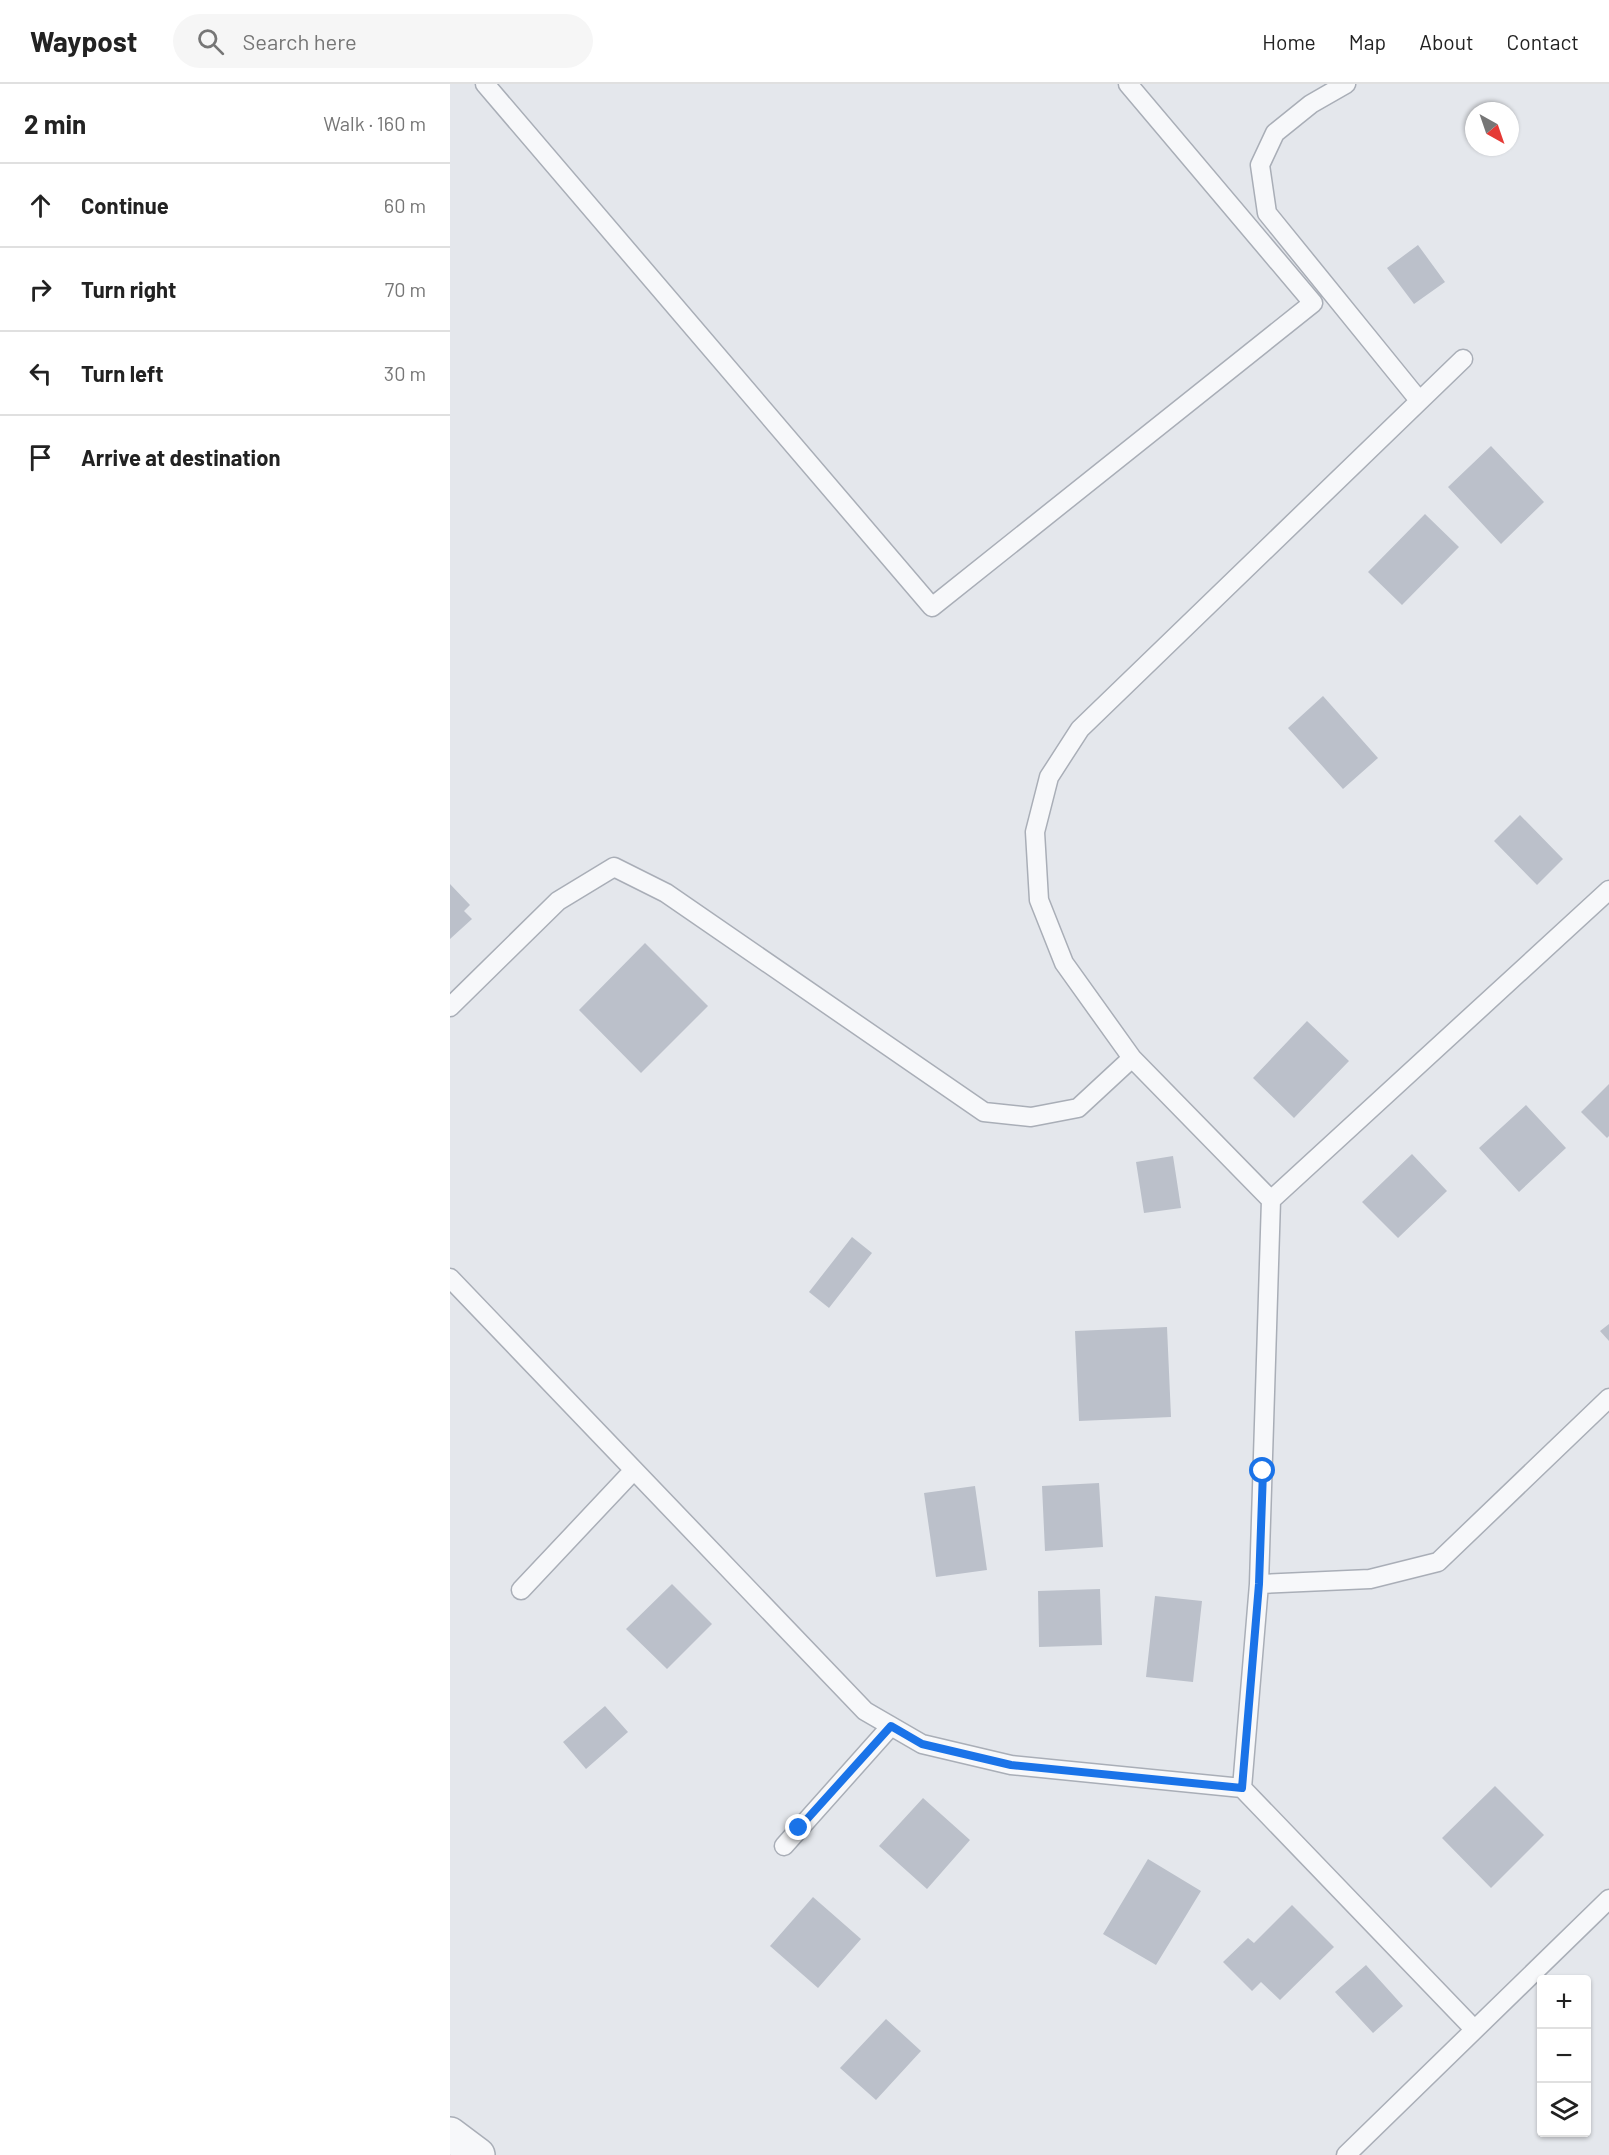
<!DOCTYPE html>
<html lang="en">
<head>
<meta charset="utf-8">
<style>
  :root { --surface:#fff; --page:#f6f6f6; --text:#222; --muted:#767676; --line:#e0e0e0 }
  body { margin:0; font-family:Barlow,sans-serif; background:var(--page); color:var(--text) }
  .controls { position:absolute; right:18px; bottom:18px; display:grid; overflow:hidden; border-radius:6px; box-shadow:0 2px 4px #0004 }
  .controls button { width:54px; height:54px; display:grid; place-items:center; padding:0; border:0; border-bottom:2px solid var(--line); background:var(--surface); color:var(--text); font:30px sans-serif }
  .compass { position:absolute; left:1015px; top:18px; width:54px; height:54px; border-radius:50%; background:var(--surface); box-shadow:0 2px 4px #0004; rotate:140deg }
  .stop { position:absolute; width:18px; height:18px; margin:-14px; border:4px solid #1a73e8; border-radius:50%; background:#fff }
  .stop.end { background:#1a73e8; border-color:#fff; box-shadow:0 2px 6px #0008 }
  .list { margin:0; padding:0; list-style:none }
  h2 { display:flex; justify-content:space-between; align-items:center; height:78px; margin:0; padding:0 24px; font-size:26px }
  h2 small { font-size:20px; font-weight:400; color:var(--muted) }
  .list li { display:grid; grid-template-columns:39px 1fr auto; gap:18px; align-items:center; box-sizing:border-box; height:84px; padding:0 24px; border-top:2px solid var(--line) }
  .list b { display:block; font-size:22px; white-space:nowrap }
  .list em { font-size:20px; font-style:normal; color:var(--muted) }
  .icon { flex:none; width:33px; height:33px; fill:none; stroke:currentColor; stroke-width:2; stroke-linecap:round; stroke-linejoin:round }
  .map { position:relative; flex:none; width:1159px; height:2071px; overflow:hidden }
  header { display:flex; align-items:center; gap:36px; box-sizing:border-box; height:84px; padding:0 30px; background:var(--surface); border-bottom:2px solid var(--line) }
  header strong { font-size:28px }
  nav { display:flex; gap:33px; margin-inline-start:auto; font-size:21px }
  .search { width:420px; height:54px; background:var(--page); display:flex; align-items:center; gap:15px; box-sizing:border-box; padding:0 21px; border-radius:33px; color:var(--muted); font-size:22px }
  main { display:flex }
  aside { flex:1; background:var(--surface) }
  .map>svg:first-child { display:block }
  .building { fill:#bbc0ca }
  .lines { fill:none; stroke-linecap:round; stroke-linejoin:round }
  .service-casing { stroke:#a9aeb7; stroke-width:21 }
  .tertiary-casing { stroke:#a9aeb7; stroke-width:36 }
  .service { stroke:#f7f8fa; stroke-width:18 }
  .tertiary { stroke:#f7f8fa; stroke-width:33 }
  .route { stroke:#1a73e8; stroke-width:8 }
</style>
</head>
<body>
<header>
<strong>Waypost</strong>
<div class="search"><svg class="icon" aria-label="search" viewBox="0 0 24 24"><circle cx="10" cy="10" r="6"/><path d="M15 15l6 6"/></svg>Search here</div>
<nav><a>Home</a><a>Map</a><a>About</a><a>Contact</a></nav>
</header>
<main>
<aside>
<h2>2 min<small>Walk · 160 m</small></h2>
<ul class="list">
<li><svg class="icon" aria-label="ahead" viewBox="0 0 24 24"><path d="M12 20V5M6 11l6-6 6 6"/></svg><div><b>Continue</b></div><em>60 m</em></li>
<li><svg class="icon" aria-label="right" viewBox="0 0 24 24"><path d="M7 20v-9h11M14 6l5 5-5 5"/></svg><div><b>Turn right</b></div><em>70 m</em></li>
<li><svg class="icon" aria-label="left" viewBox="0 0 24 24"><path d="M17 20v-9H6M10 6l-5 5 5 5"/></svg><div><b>Turn left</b></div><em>30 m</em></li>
<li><svg class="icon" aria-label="arrive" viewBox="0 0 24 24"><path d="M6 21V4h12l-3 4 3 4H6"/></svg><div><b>Arrive at destination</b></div></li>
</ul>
</aside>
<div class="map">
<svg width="1159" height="2071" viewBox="0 0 1159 2071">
  <rect width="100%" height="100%" fill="#e4e7ec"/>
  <path class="building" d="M968 161 995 198 964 220 937 184Z
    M1041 362 1094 418 1051 460 998 403Z
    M975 430 1009 463 952 521 918 488Z
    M873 612 928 674 893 705 838 644Z
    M1070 731 1113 775 1087 801 1044 757Z
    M0 800 20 821 14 827 22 835 0 855Z
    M195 859 258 922 191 989 129 926Z
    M857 937 899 977 844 1034 803 994Z
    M1159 1000V1052L1157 1054 1131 1028Z
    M1076 1021 1116 1064 1069 1108 1029 1064Z
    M962 1070 997 1107 948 1154 912 1118Z
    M723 1072 731 1124 694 1129 686 1078Z
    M402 1153 422 1169 379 1224 359 1208Z
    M1159 1240V1257L1150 1247Z
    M717 1243 721 1333 629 1337 625 1247Z
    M649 1399 653 1463 595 1467 592 1402Z
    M525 1402 537 1486 486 1493 474 1409Z
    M222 1500 262 1540 217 1585 176 1545Z
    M650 1505 652 1561 589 1563 588 1507Z
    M705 1512 752 1517 743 1598 696 1593Z
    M155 1622 178 1648 136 1685 113 1658Z
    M1045 1702 1094 1751 1041 1804 992 1754Z
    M473 1714 520 1756 477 1805 429 1762Z
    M698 1775 751 1807 706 1881 653 1850Z
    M363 1813 411 1855 368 1904 320 1862Z
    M842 1821 884 1863 830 1916 811 1898 802 1907 773 1878 798 1854 804 1859Z
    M916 1881 953 1922 923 1949 885 1908Z
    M436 1935 471 1967 426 2016 390 1984Z"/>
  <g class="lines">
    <defs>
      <path id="service" d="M35 0 482 523 863 219 678 0
        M896 0 861 20 825 49 810 81 817 129 968 315
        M0 923 108 817 164 783 216 809 534 1028 581 1033 628 1024 682 974
        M821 1116 1159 806
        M0 1194 415 1627 472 1660 561 1681 792 1704 1024 1945
        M809 1500 920 1495 988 1478 1159 1314
        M71 1506 184 1386
        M792 1704 809 1500 821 1116 682 974 614 879 589 816 585 748 599 693 630 645 1013 275
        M334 1762 441 1642
        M896 2071 1159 1815"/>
      <path id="tertiary" d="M0 2050 28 2071"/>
    </defs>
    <use href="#service" class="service-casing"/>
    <use href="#tertiary" class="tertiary-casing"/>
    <use href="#service" class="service"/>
    <use href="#tertiary" class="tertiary"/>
  </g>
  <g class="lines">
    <path class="route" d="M349 1744 441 1642 472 1660 561 1681 792 1704 809 1500 813 1387"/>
  </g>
</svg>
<div class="controls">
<button>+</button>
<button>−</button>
<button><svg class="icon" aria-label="layers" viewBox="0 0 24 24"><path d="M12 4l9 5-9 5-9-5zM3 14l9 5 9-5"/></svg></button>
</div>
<svg class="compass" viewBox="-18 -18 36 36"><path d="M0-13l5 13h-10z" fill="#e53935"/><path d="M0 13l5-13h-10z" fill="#767676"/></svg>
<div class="stop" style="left:813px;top:1387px"></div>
<div class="stop end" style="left:349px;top:1744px"></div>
</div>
</main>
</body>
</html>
